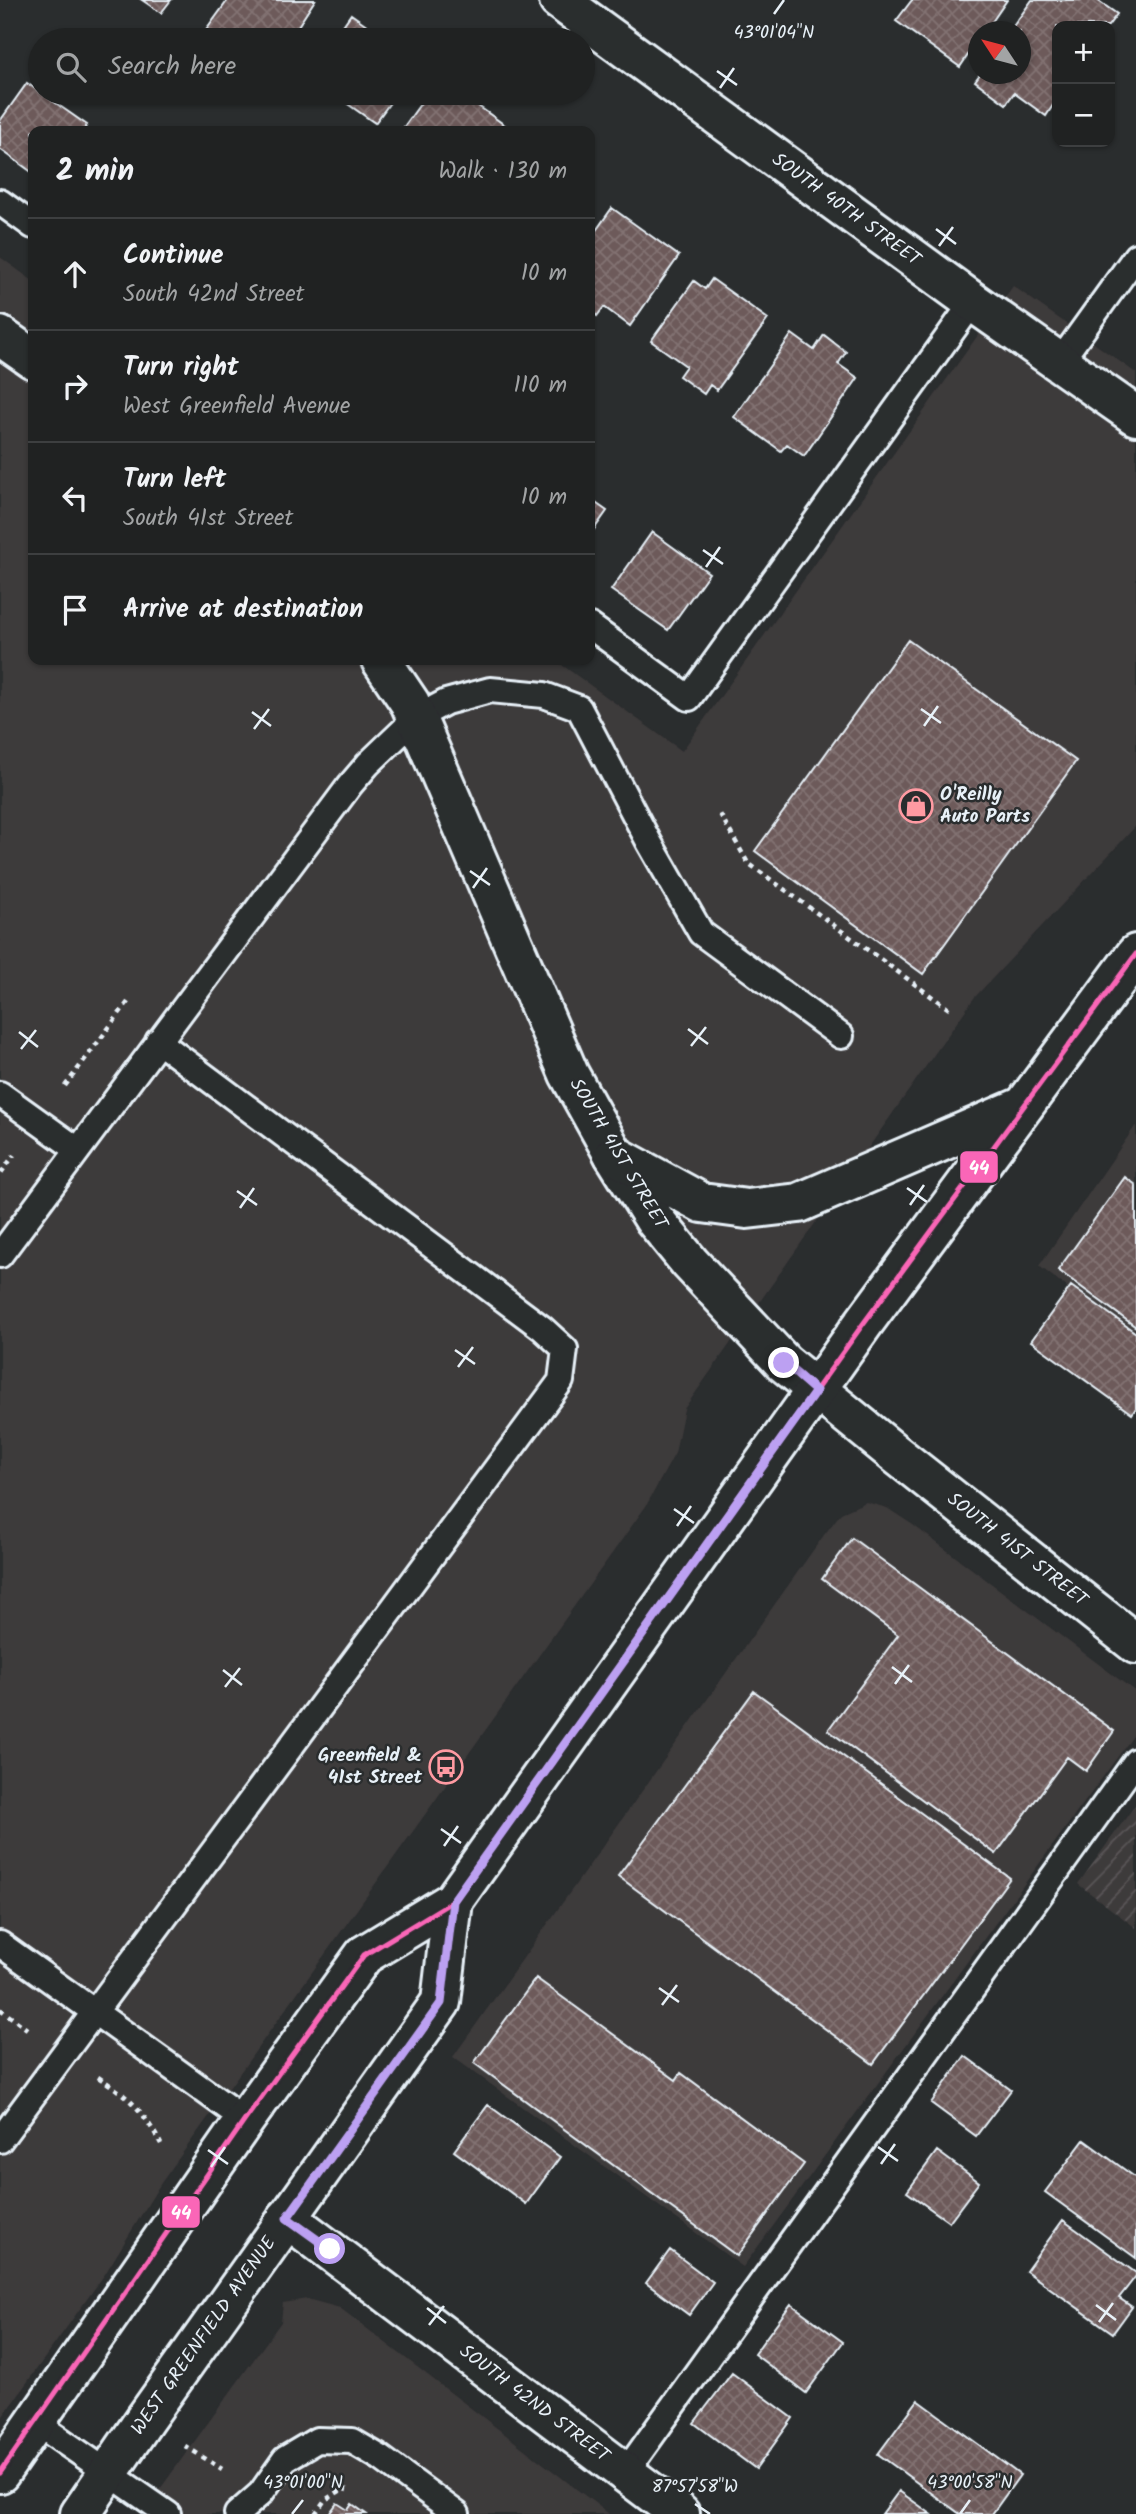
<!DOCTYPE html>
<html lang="en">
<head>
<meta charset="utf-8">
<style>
  :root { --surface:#202222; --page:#282a2a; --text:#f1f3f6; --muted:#a2a4a5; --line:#3d3f40 }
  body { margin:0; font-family:Kalam,sans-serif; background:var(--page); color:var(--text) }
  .controls { position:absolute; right:21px; top:21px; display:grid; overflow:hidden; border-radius:14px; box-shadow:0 2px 5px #0004 }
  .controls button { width:63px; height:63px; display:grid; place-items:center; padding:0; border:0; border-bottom:2px solid var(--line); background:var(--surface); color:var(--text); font:35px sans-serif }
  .compass { position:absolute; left:968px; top:21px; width:63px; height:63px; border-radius:50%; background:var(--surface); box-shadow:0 2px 5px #0004; rotate:306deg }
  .stop { position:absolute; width:21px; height:21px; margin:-16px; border:5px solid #bca0f2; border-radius:50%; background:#fff }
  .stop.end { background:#bca0f2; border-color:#fff; box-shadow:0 2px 7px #0008 }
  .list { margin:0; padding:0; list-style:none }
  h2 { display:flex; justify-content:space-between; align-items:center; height:91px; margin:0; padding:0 28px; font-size:30px }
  h2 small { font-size:23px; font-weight:400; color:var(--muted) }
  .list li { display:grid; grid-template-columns:46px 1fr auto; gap:21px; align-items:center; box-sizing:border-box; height:112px; padding:0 28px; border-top:2px solid var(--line) }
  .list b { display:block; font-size:26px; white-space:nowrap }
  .list p { margin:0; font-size:23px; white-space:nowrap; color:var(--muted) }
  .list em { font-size:23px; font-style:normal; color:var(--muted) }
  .icon { flex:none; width:38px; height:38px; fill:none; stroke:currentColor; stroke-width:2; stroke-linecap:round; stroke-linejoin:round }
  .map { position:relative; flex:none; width:1136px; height:2514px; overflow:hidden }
  .search { position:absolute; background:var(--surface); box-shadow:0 2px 5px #0004; left:28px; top:28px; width:567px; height:77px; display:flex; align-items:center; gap:18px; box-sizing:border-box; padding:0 24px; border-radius:38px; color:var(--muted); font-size:26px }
  .panel { position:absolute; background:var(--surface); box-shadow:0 2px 5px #0004; left:28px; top:126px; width:567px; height:539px; border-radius:14px }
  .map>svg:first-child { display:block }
  .built { fill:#3e3a3b }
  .industrial { fill:url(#industrial-furrows) }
  .building { fill:url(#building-cross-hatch); stroke:#e8f1f8; stroke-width:2 }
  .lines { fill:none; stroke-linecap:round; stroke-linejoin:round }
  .service-casing { stroke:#e8f1f8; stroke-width:30 }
  .minor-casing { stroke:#e8f1f8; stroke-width:44 }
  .secondary-casing { stroke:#e8f1f8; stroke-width:44 }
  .path { stroke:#e8f1f8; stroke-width:4.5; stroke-dasharray:5 5; stroke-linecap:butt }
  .service { stroke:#2a2d2e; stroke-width:24 }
  .minor { stroke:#2a2d2e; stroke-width:38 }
  .secondary { stroke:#2a2d2e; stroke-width:38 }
  .bus-1-casing { stroke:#2a2d2e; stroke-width:10 }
  .bus-1 { stroke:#fa66b7; stroke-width:5 }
  .route { stroke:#bca0f2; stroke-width:9 }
  .ticks { fill:none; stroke:#e8f1f8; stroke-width:2.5 }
  .labels { text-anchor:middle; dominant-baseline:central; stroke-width:5; stroke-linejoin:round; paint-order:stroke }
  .street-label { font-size:19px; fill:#e8f1f8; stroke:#2a2d2e }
  .poi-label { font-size:19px; font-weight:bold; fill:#e8f1f8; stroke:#2a2d2e; text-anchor:start }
  .ticks-label { font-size:18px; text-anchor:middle; fill:#e8f1f8; stroke:#2a2d2e; stroke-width:5; stroke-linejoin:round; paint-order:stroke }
  .line-badge { stroke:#2a2d2e; stroke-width:2.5 }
  .badge-label { font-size:19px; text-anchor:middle; font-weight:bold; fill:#fff }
</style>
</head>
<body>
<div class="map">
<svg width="1136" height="2514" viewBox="0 0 1136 2514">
  <defs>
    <pattern id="industrial-furrows" width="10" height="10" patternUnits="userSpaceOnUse" patternTransform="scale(1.75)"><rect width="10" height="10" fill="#3e3a3b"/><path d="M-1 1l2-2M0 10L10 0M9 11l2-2" fill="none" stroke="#5a5758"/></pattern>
    <pattern id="building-cross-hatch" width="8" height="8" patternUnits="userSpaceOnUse" patternTransform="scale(1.75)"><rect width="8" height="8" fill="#6d5a5a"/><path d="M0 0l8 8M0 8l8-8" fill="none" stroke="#827272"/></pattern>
  </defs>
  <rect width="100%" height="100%" fill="#2a2d2e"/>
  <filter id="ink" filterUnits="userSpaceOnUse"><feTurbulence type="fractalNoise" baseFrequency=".0143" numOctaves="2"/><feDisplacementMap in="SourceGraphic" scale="14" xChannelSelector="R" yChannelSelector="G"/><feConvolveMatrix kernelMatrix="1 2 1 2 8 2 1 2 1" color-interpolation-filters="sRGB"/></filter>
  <g filter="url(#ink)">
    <path class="built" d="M0 257 33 281V660H555L682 751 1013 286 1136 373V826L974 998 684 1409 675 1453 646 1506 161 2183 105 2274 0 2420Z
      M1136 1125V1339L1039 1266Z
      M866 1502 887 1508 913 1525 1136 1692V1732L743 2267 453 2057 824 1535 841 1513Z
      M307 2299 340 2308 609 2514H142L281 2322 283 2303Z"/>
    <path class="industrial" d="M1136 1804V1928L1078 1884Z"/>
    <path class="building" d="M142 0H171L161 13Z
      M228 0H315L289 40H199Z
      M912 0H1007L985 32H978V40L960 67 896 21Z
      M1032 0H1097L1117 14 1108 26H1057V99L1046 116 1014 93 1006 104 975 81 980 74H1020V32H1009Z
      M351 14 388 40H333Z
      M27 83 87 125 83 131H33V173L0 149V121Z
      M332 93H397L375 123Z
      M428 93H460L506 126 502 131H401Z
      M612 208 679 256 630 326 604 307 597 316 590 310V239Z
      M712 279 768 319 717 390 710 385 704 394 679 376 686 366 651 341 694 281 705 289Z
      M792 334 814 350 824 335 846 352 838 364 858 378 804 456 787 444 781 451 734 417Z
      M590 499 607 511 590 535Z
      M652 532 709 573 668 630 611 590Z
      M908 640 1076 761 923 974 755 851Z
      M1125 1177 1136 1185V1327L1058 1270Z
      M1071 1286 1136 1333V1408L1132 1414 1031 1341Z
      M852 1538 1114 1731 1086 1771 1067 1757 996 1854 828 1730 898 1635 822 1579Z
      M754 1691 1010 1878 873 2064 618 1876Z
      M536 1978 676 2080 681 2073 804 2164 737 2256 474 2063Z
      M965 2056 1011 2090 976 2136 931 2103Z
      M488 2105 560 2157 526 2204 454 2151Z
      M1084 2140 1136 2178V2258L1045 2192Z
      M937 2151 979 2182 949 2222 907 2192Z
      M1063 2220 1136 2273V2276L1119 2298 1132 2307 1113 2333 1026 2271Z
      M670 2250 713 2282 689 2315 646 2283Z
      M791 2304 843 2342 806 2393 754 2354Z
      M732 2373 793 2418 756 2469 694 2423Z
      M918 2400 1020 2475 992 2514H960L878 2454Z
      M899 2491 931 2514H882Z
      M337 2503 348 2510 352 2504 366 2514H329Z"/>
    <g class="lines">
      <defs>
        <path id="service" d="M0 202 33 226
          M1059 363 1136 256
          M590 626 689 698 973 302
          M0 1094 78 1150
          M0 1255 350 785 368 764 416 718 446 702 490 690 544 695 579 708 649 842 701 933 841 1036
          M0 1944 245 2120
          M0 2140 561 1381 565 1349 542 1328 158 1041
          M35 2422 168 2514
          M625 2473 1136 1761
          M237 2514 261 2493 285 2459 317 2440 352 2441 381 2458 457 2514"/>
        <path id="minor" d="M559 0 973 302 1136 416
          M0 336 33 359
          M381 660 410 703 569 1074 614 1155 654 1219 690 1263 784 1363 893 1452 1136 1644
          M287 2218 680 2514"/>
        <path id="secondary" d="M614 1155 702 1203 747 1209 799 1203 1024 1106
          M0 2473 245 2120 364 1955 453 1901 863 1324 1136 954
          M80 2514 145 2419 441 2002 453 1901"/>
      </defs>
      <use href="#service" class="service-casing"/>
      <use href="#minor" class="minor-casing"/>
      <use href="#secondary" class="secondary-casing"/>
      <path class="path" d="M720 814 748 863 949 1009
        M65 1086 128 1002 132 1003
        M1 1173 14 1155
        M0 2009 27 2029
        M98 2077C130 2097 143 2111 161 2144
        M185 2446 222 2469
        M315 2514 325 2500 343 2489 347 2490"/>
      <use href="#service" class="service"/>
      <use href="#minor" class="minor"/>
      <use href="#secondary" class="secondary"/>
      <defs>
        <path id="bus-1" d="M0 2473 245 2120 364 1955 453 1901 863 1324 1136 954"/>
      </defs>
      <use href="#bus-1" class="bus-1-casing"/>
      <use href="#bus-1" class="bus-1"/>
    </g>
  </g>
  <g class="lines" filter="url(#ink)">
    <path class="route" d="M330 2249 287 2218 441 2003 453 1901 816 1391 784 1363"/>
  </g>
  <path class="ticks" d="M774 14 784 0M717 71 737 85M720 88 734 68M936 229 956 244M939 246 953 227M703 550 723 564M706 567 720 547M921 709 941 723M252 712 271 726M924 726 938 706M254 729 269 709M470 871 490 885M473 888 487 868M688 1029 708 1044M19 1032 38 1047M691 1046 706 1027M21 1049 36 1030M907 1188 927 1202M237 1191 257 1205M910 1205 924 1185M240 1208 254 1188M455 1350 475 1364M458 1367 473 1347M674 1509 694 1523M677 1526 691 1506M892 1667 912 1682M223 1670 242 1685M895 1684 909 1665M225 1687 240 1668M441 1829 461 1843M444 1846 458 1826M659 1988 679 2002M662 2005 677 1985M878 2147 898 2161M208 2150 228 2164M881 2164 895 2144M211 2167 225 2147M1096 2305 1116 2320M427 2308 446 2323M1099 2322 1113 2303M429 2325 444 2306M695 2504 710 2514M292 2514 303 2500M960 2514 970 2500"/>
  <defs>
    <symbol id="shop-ring" viewBox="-11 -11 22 22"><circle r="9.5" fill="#2a2d2e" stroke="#ff9aa2" stroke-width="1.5"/><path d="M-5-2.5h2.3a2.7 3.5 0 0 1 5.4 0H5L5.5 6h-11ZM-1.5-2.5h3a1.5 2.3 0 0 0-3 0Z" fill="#ff9aa2"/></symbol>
    <symbol id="bus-ring" viewBox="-11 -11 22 22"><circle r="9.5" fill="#2a2d2e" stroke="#ff9aa2" stroke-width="1.5"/><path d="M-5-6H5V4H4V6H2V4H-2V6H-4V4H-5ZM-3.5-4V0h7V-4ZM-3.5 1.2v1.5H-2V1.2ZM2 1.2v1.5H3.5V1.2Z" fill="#ff9aa2"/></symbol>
  </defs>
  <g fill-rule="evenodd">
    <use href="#shop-ring" x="897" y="787" width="38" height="38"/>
    <use href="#bus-ring" x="427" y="1748" width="38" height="38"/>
  </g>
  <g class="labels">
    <g class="street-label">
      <text transform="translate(846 210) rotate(36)">SOUTH 40TH STREET</text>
      <text transform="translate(618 1154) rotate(59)">SOUTH 41ST STREET</text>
      <text transform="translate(1017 1550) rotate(38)">SOUTH 41ST STREET</text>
      <text transform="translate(204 2336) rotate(-55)">WEST GREENFIELD AVENUE</text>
      <text transform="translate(534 2404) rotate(37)">SOUTH 42ND STREET</text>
    </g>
    <g class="poi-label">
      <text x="940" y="795">O'Reilly<tspan x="940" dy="22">Auto Parts</tspan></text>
      <text x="422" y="1756" text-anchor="end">Greenfield &amp;<tspan x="422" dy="22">41st Street</tspan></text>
    </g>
  </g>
  <g class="ticks-label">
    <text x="774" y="38">43°01'04"N</text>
    <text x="303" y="2488">43°01'00"N</text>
    <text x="970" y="2488">43°00'58"N</text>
    <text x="695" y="2492">87°57'58"W</text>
  </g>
  <g class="line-badge">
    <rect x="959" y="1150" width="40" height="34" rx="7" fill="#fa66b7"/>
    <rect x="161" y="2195" width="40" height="34" rx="7" fill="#fa66b7"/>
  </g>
  <g class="badge-label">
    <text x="979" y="1174">44</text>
    <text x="181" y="2219">44</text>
  </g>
</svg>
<div class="controls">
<button>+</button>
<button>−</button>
</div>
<svg class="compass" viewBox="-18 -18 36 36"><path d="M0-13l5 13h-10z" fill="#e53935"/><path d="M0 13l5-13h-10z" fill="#a2a4a5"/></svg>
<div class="stop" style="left:330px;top:2249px"></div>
<div class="stop end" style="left:784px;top:1363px"></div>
<div class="search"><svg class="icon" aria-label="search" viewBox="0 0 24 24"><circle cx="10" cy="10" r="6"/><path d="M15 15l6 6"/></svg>Search here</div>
<section class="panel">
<h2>2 min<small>Walk · 130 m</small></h2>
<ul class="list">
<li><svg class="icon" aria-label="ahead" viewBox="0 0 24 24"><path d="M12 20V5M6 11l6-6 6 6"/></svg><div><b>Continue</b><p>South 42nd Street</p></div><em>10 m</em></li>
<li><svg class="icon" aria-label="right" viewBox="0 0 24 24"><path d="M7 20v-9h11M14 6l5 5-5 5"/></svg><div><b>Turn right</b><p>West Greenfield Avenue</p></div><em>110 m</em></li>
<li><svg class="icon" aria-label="left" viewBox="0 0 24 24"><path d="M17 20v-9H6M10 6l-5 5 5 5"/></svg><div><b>Turn left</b><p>South 41st Street</p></div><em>10 m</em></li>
<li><svg class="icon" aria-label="arrive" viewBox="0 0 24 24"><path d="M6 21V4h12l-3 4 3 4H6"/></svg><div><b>Arrive at destination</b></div></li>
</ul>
</section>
</div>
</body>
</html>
